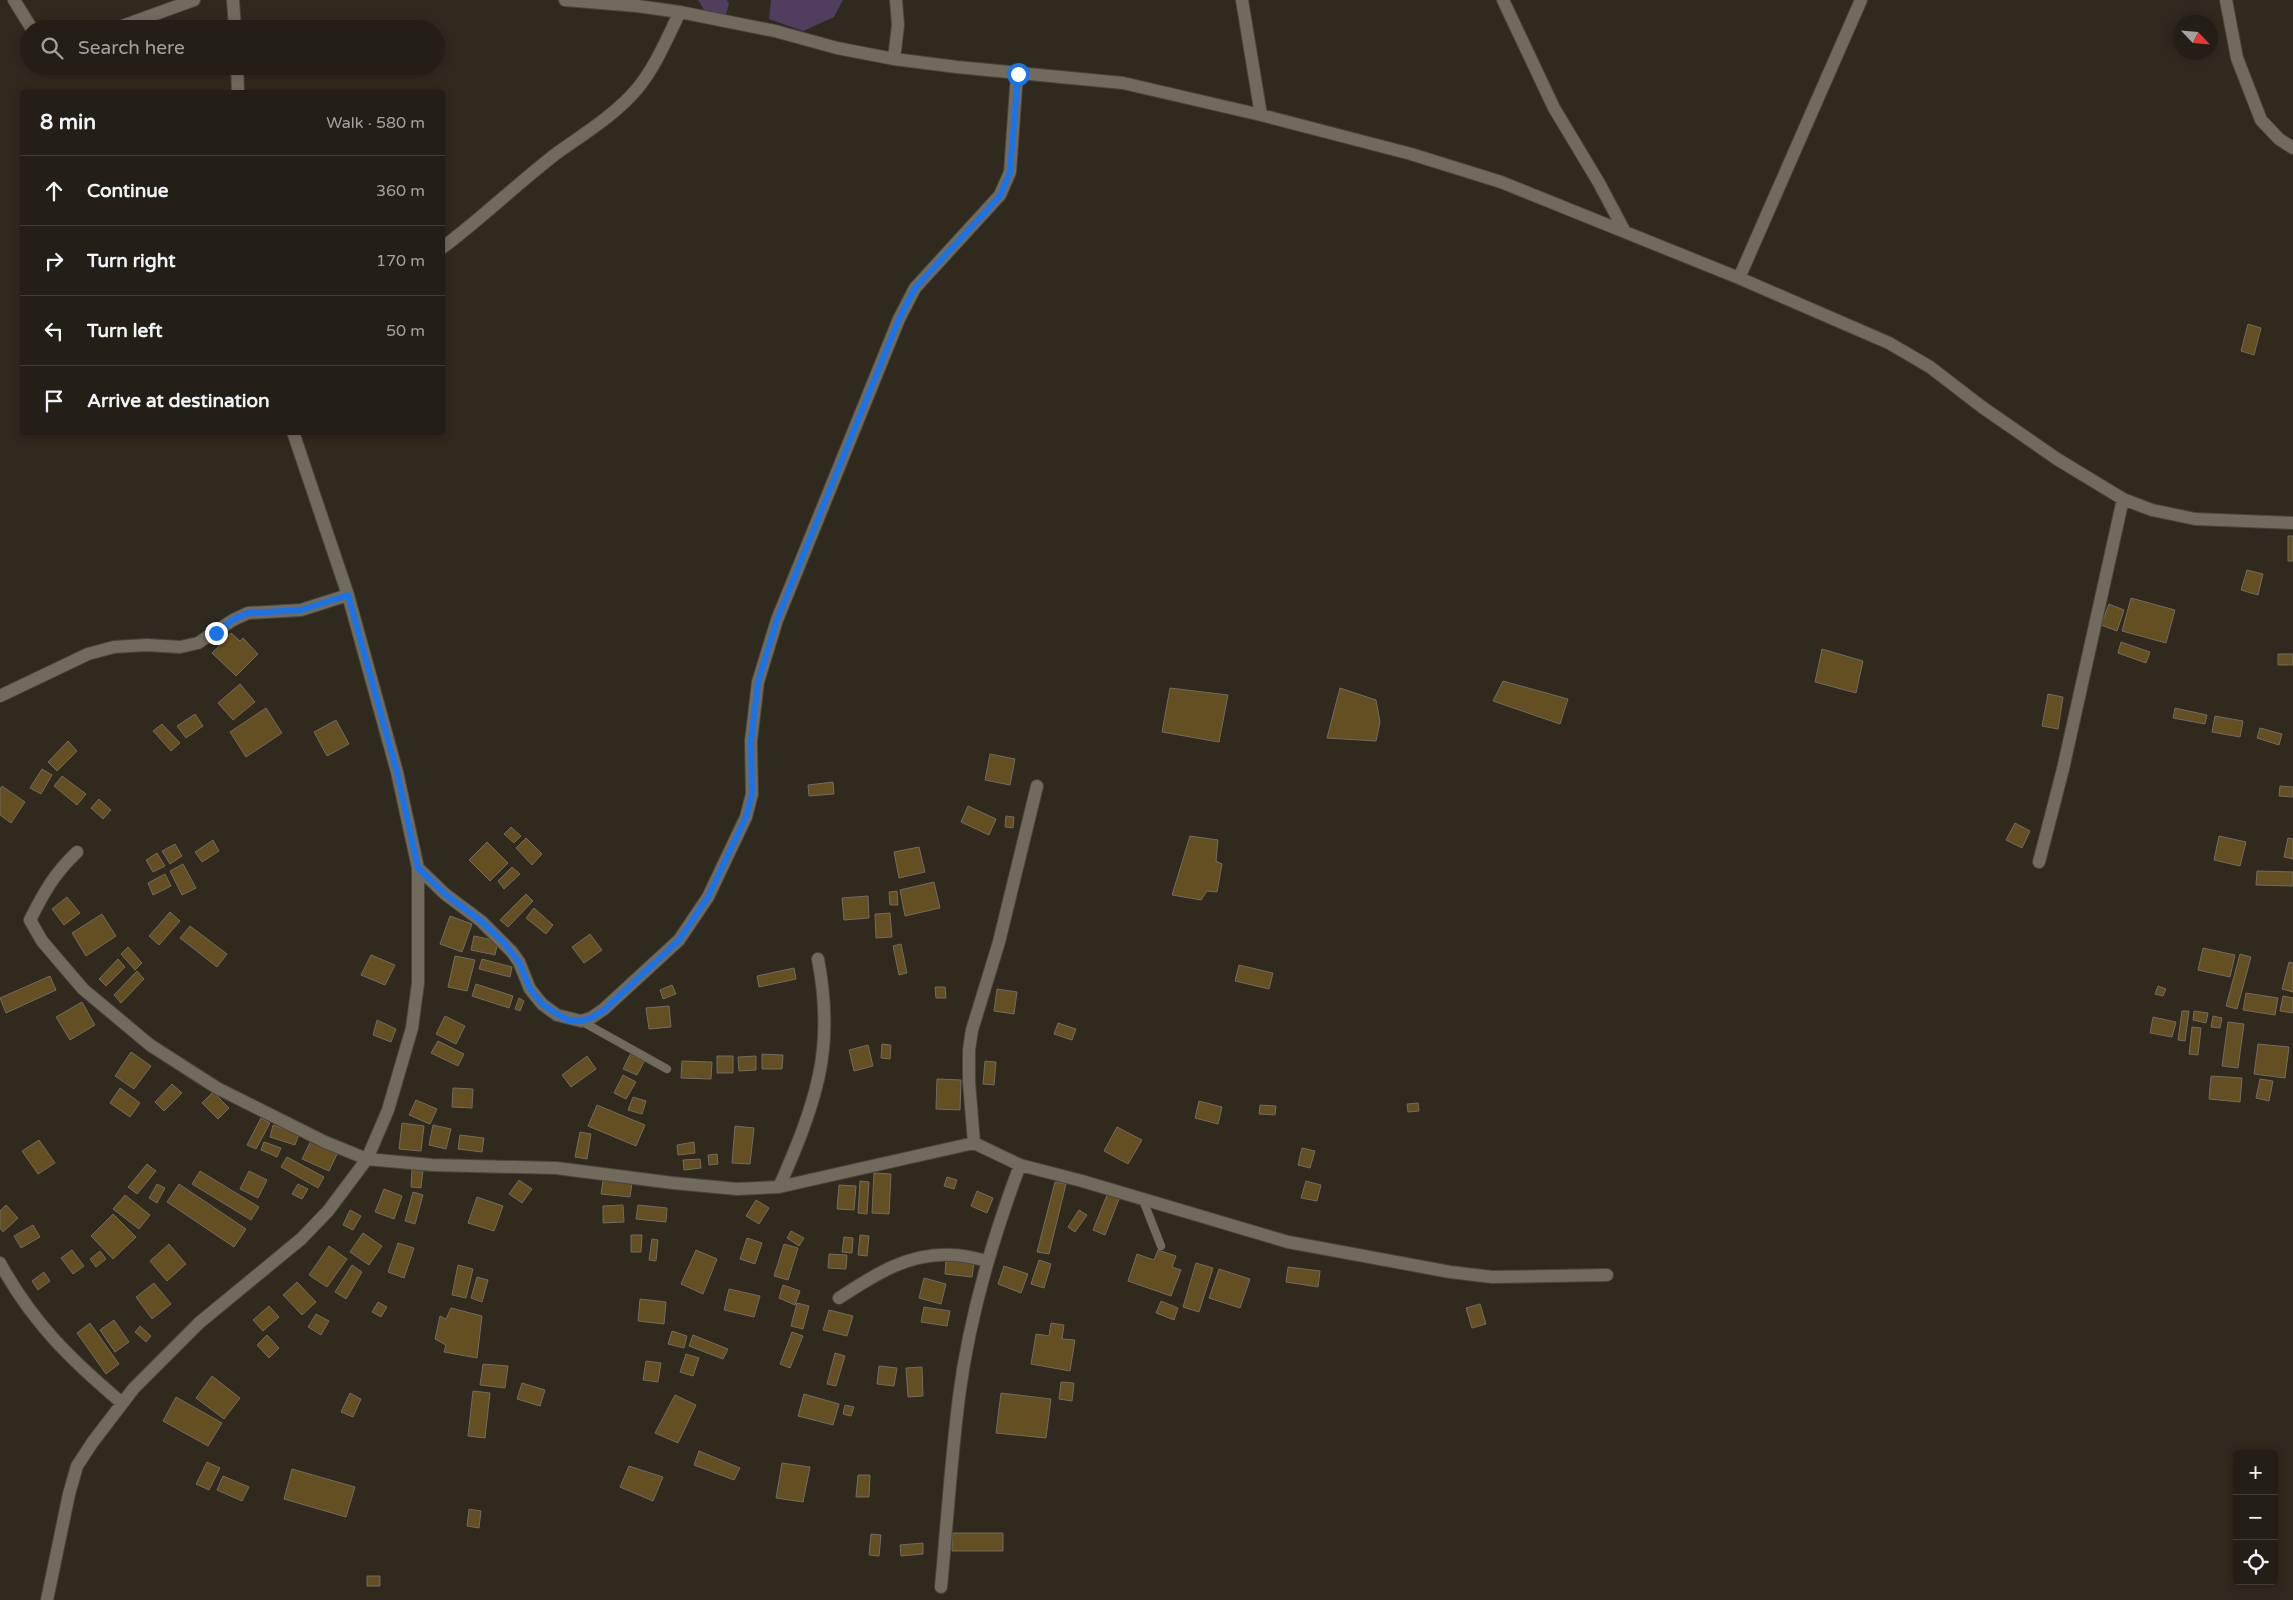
<!DOCTYPE html>
<html lang="en">
<head>
<meta charset="utf-8">
<style>
  :root { --surface:#231f16; --page:#2b271f; --text:#f1f3f6; --muted:#a3a2a1; --line:#403d35 }
  body { margin:0; font-family:"Varela Round",sans-serif; background:var(--page); color:var(--text) }
  .controls { position:absolute; right:15px; bottom:15px; display:grid; overflow:hidden; border-radius:5px; box-shadow:0 2px 8px #0003 }
  .controls button { width:45px; height:45px; display:grid; place-items:center; padding:0; border:0; border-bottom:1px solid var(--line); background:var(--surface); color:var(--text); font:25px sans-serif }
  .compass { position:absolute; left:2173px; top:15px; width:45px; height:45px; border-radius:50%; background:var(--surface); box-shadow:0 2px 8px #0003; rotate:116deg }
  .stop { position:absolute; width:15px; height:15px; margin:-11px; border:4px solid #1a73e8; border-radius:50%; background:#fff }
  .stop.end { background:#1a73e8; border-color:#fff; box-shadow:0 1px 5px #0008 }
  .list { margin:0; padding:0; list-style:none }
  h2 { display:flex; justify-content:space-between; align-items:center; height:65px; margin:0; padding:0 20px; font-size:21px }
  h2 small { font-size:16px; font-weight:400; color:var(--muted) }
  .list li { display:grid; grid-template-columns:32px 1fr auto; gap:15px; align-items:center; box-sizing:border-box; height:70px; padding:0 20px; border-top:1px solid var(--line) }
  .list b { display:block; font-size:19px; white-space:nowrap }
  .list em { font-size:16px; font-style:normal; color:var(--muted) }
  .icon { flex:none; width:28px; height:28px; fill:none; stroke:currentColor; stroke-width:2; stroke-linecap:round; stroke-linejoin:round }
  .map { position:relative; flex:none; width:2293px; height:1600px; overflow:hidden }
  .search { position:absolute; background:var(--surface); box-shadow:0 2px 8px #0003; left:20px; top:20px; width:425px; height:55px; display:flex; align-items:center; gap:12px; box-sizing:border-box; padding:0 18px; border-radius:28px; color:var(--muted); font-size:19px }
  .panel { position:absolute; background:var(--surface); box-shadow:0 2px 8px #0003; left:20px; top:90px; width:425px; height:345px; border-radius:5px }
  .map>svg:first-child { display:block }
  .green { fill:#513d5d }
  .building { fill:#644f22; stroke:#726c5f }
  .lines { fill:none; stroke-linecap:round; stroke-linejoin:round }
  .service-casing { stroke:#49453b; stroke-width:9 }
  .minor-casing { stroke:#49453b; stroke-width:14 }
  .service { stroke:#716b5e; stroke-width:8 }
  .minor { stroke:#716b5e; stroke-width:12 }
  .route { stroke:#1a73e8; stroke-width:6 }
</style>
</head>
<body>
<div class="map">
<svg width="2293" height="1600" viewBox="0 0 2293 1600">
  <rect width="100%" height="100%" fill="#2f291e"/>
  <path class="green" d="M698 0H727L729 4 725 18H709Z
    M771 0H843L834 17 803 31 769 19Z"/>
  <path class="building" d="M2248 324 2261 328 2254 355 2241 351Z
    M2288 536H2293V561H2288Z
    M2247 570 2263 574 2258 595 2241 590Z
    M2131 598 2175 610 2166 643 2122 631Z
    M2109 604 2124 610 2117 631 2101 625Z
    M231 633 240 641 243 638 258 654 236 676 212 653Z
    M2121 642 2150 652 2146 663 2118 653Z
    M1822 649 1863 661 1856 693 1815 682Z
    M2278 654H2293V665H2278Z
    M1503 681 1568 699 1560 724 1493 701Z
    M240 684 255 702 233 720 218 703Z
    M1170 688 1228 695 1219 742 1162 732Z
    M1340 688 1376 700 1380 722 1376 741 1327 738Z
    M2048 694 2063 697 2058 729 2042 726Z
    M266 708 282 733 246 757 230 732Z
    M2175 708 2207 715 2205 724 2173 718Z
    M195 714 203 726 186 738 177 726Z
    M2215 716 2243 721 2240 737 2212 732Z
    M336 720 349 744 327 756 314 732Z
    M162 724 180 743 171 751 153 731Z
    M2260 728 2282 734 2279 745 2257 738Z
    M68 741 77 751 57 771 48 762Z
    M990 754 1015 759 1010 785 985 780Z
    M42 769 52 775 41 794 30 788Z
    M62 776 86 794 77 805 54 786Z
    M833 782 834 794 809 796 808 785Z
    M2 786 25 802 11 823 0 815V789Z
    M2280 786 2293 787V797L2279 796Z
    M99 799 111 810 103 819 91 808Z
    M968 806 996 819 989 835 961 822Z
    M1006 816 1014 817 1013 828 1005 827Z
    M2015 823 2030 831 2022 848 2006 840Z
    M511 827 521 836 514 843 504 834Z
    M1190 836 1218 840 1216 861 1222 864 1217 892 1207 891 1201 900 1172 895Z
    M2219 836 2246 842 2240 866 2214 860Z
    M526 838 542 854 532 865 516 848Z
    M2288 838 2293 839V859L2284 857Z
    M213 840 219 851 202 862 195 852Z
    M487 842 508 863 490 881 469 860Z
    M175 844 182 856 170 864 162 851Z
    M919 847 925 872 899 878 894 852Z
    M157 853 165 866 153 872 146 860Z
    M183 864 196 888 182 895 170 871Z
    M512 867 520 874 504 889 498 881Z
    M2257 871 2293 872V886L2256 885Z
    M165 874 171 886 153 895 148 883Z
    M934 882 940 908 905 916 900 890Z
    M897 891 898 905H890L889 892Z
    M526 894 533 901 508 927 500 920Z
    M868 896 869 918 844 920 842 898Z
    M67 897 80 913 64 925 52 909Z
    M534 908 553 925 546 934 526 918Z
    M170 912 180 921 159 945 149 936Z
    M890 913 892 937 876 938 875 914Z
    M102 914 116 936 86 956 72 933Z
    M450 916 472 924 462 952 440 944Z
    M190 926 227 954 217 967 180 938Z
    M590 934 602 950 584 963 572 947Z
    M474 936 498 941 495 955 471 950Z
    M901 944 907 973 899 975 893 946Z
    M128 947 142 963 135 970 121 954Z
    M2203 948 2235 955 2230 977 2198 970Z
    M2240 954 2251 957 2237 1009 2226 1006Z
    M371 955 395 965 385 985 361 975Z
    M455 956 475 960 467 991 448 987Z
    M118 959 125 967 106 986 99 979Z
    M482 959 512 967 510 977 479 969Z
    M2289 962 2293 963V992L2282 989Z
    M1239 965 1273 973 1269 989 1235 981Z
    M794 968 796 979 759 987 757 976Z
    M137 971 144 979 121 1003 114 995Z
    M50 976 56 990 6 1013 0 998Z
    M476 984 513 996 509 1008 472 996Z
    M672 985 676 994 663 999 660 990Z
    M2158 986 2166 989 2163 996 2155 994Z
    M935 987H945L946 998H936Z
    M997 989 1017 992 1014 1014 994 1011Z
    M2246 993 2278 998 2275 1015 2243 1010Z
    M2283 996 2293 998V1013L2280 1011Z
    M519 998 524 1001 520 1011 515 1009Z
    M82 1002 95 1025 70 1040 56 1017Z
    M669 1006 671 1027 649 1029 646 1008Z
    M2182 1011H2189L2185 1041 2178 1040Z
    M2194 1011 2208 1013 2206 1023 2193 1020Z
    M445 1016 465 1026 456 1044 436 1034Z
    M2213 1016 2222 1018 2220 1028 2211 1027Z
    M2153 1017 2176 1022 2172 1037 2150 1033Z
    M377 1020 396 1029 391 1042 373 1035Z
    M2228 1022 2244 1024 2238 1068 2222 1066Z
    M1058 1023 1076 1029 1072 1040 1054 1034Z
    M2192 1027 2201 1028 2198 1055 2189 1054Z
    M438 1041 464 1054 458 1066 431 1053Z
    M882 1044 891 1045 890 1059 881 1058Z
    M2258 1044 2289 1047 2285 1078 2254 1074Z
    M868 1045 873 1066 854 1071 849 1050Z
    M632 1051 646 1058 637 1075 623 1069Z
    M131 1052 151 1066 134 1089 115 1076Z
    M762 1054 783 1055 782 1069H762Z
    M587 1056 596 1069 571 1087 562 1075Z
    M717 1056H733V1073H717Z
    M756 1056V1070L739 1071 738 1057Z
    M682 1061 712 1062 711 1079 681 1078Z
    M985 1061 996 1062 994 1085 983 1084Z
    M623 1075 636 1082 626 1099 614 1093Z
    M2211 1076 2242 1078 2240 1102 2209 1099Z
    M937 1079 961 1080 960 1110 936 1109Z
    M2260 1079 2273 1081 2269 1101 2256 1098Z
    M172 1084 182 1093 164 1111 155 1102Z
    M120 1088 140 1103 130 1117 110 1103Z
    M453 1088 473 1089 472 1108 452 1107Z
    M213 1092 229 1108 218 1119 202 1103Z
    M633 1097 646 1101 642 1114 628 1110Z
    M416 1100 437 1109 430 1124 409 1115Z
    M1199 1101 1222 1107 1218 1124 1195 1118Z
    M1418 1103 1419 1111 1408 1112 1407 1104Z
    M597 1105 645 1125 636 1146 588 1126Z
    M1260 1105 1276 1106 1275 1115 1259 1114Z
    M261 1118 270 1123 256 1149 247 1145Z
    M402 1123 424 1126 421 1151 399 1149Z
    M273 1125 299 1134 295 1145 270 1137Z
    M433 1125 451 1129 446 1149 429 1145Z
    M735 1126 754 1128 750 1164 732 1163Z
    M1117 1127 1142 1140 1128 1164 1104 1151Z
    M580 1132 591 1134 587 1159 575 1157Z
    M460 1135 484 1138 482 1152 458 1149Z
    M312 1139 338 1152 329 1171 302 1159Z
    M39 1140 55 1163 38 1174 22 1151Z
    M264 1142 281 1148 277 1157 261 1150Z
    M694 1142 695 1153 678 1155 677 1145Z
    M1302 1148 1315 1151 1310 1168 1298 1165Z
    M717 1154 718 1164 709 1165 708 1155Z
    M287 1157 324 1177 318 1188 281 1167Z
    M700 1159 701 1168 684 1170 683 1160Z
    M147 1164 156 1171 137 1194 128 1187Z
    M412 1169 423 1170 421 1188 411 1187Z
    M200 1171 259 1207 251 1220 192 1184Z
    M249 1171 267 1180 258 1198 240 1189Z
    M874 1173 891 1174 889 1214 872 1213Z
    M947 1177 957 1180 954 1189 944 1186Z
    M519 1180 532 1189 522 1203 509 1194Z
    M603 1180 632 1183 630 1197 601 1194Z
    M860 1181 869 1182 867 1214 858 1213Z
    M1306 1181 1321 1185 1317 1201 1301 1198Z
    M1055 1182 1066 1184 1049 1254 1037 1252Z
    M157 1184 165 1188 157 1203 149 1198Z
    M179 1184 246 1229 234 1247 167 1202Z
    M298 1184 308 1189 302 1199 292 1194Z
    M839 1185 856 1186 854 1210 837 1209Z
    M384 1189 402 1196 394 1219 375 1212Z
    M1109 1190 1121 1194 1105 1235 1093 1230Z
    M977 1191 993 1198 987 1213 971 1206Z
    M413 1192 423 1195 415 1224 405 1221Z
    M125 1195 150 1215 139 1229 113 1209Z
    M477 1197 503 1206 494 1231 468 1223Z
    M756 1200 769 1208 759 1224 746 1216Z
    M6 1205 18 1218 3 1232 0 1228V1211Z
    M623 1205 624 1222 603 1223V1206Z
    M638 1205 667 1208 666 1222 636 1219Z
    M350 1210 361 1216 353 1230 343 1225Z
    M1079 1210 1087 1215 1075 1232 1068 1227Z
    M113 1214 136 1237 113 1259 91 1236Z
    M33 1225 40 1237 21 1248 14 1236Z
    M791 1231 804 1238 799 1246 787 1238Z
    M363 1233 382 1246 369 1265 350 1252Z
    M631 1235H642L641 1252H631Z
    M860 1235 869 1236 867 1256 858 1255Z
    M844 1237 853 1238 852 1253 842 1252Z
    M747 1238 762 1243 755 1264 740 1259Z
    M652 1239 658 1240 656 1261 649 1260Z
    M398 1243 414 1248 404 1278 388 1272Z
    M169 1244 186 1264 167 1281 150 1261Z
    M784 1244 798 1248 788 1280 774 1276Z
    M329 1246 347 1259 327 1287 309 1275Z
    M72 1250 84 1266 73 1274 61 1258Z
    M696 1250 717 1259 703 1294 681 1284Z
    M1158 1250 1176 1256 1172 1267 1181 1270 1171 1296 1128 1281 1137 1254 1154 1260Z
    M100 1251 106 1259 96 1267 90 1259Z
    M829 1254 847 1255 846 1269 828 1268Z
    M946 1259 974 1262 972 1277 945 1274Z
    M1039 1260 1051 1264 1044 1288 1031 1284Z
    M1196 1263 1213 1268 1199 1312 1183 1307Z
    M352 1265 362 1272 346 1299 335 1292Z
    M458 1265 473 1269 466 1298 452 1295Z
    M1004 1266 1028 1274 1021 1293 998 1284Z
    M1288 1267 1320 1271 1318 1287 1286 1282Z
    M1219 1269 1250 1279 1240 1308 1209 1298Z
    M44 1272 50 1281 38 1290 32 1281Z
    M477 1277 488 1280 482 1302 471 1298Z
    M924 1278 946 1284 941 1304 919 1298Z
    M297 1282 316 1302 302 1315 283 1295Z
    M154 1283 171 1304 152 1319 136 1297Z
    M783 1285 800 1291 795 1305 779 1298Z
    M729 1289 760 1296 754 1317 724 1310Z
    M640 1299 666 1302 664 1324 638 1321Z
    M1161 1301 1178 1308 1174 1320 1156 1313Z
    M378 1302 387 1307 381 1317 372 1312Z
    M797 1303 809 1306 803 1329 791 1326Z
    M1480 1304 1486 1324 1472 1328 1466 1308Z
    M269 1306 279 1317 263 1331 253 1320Z
    M924 1307 950 1311 947 1326 921 1322Z
    M451 1308 482 1316 477 1358 444 1352 446 1345 435 1339 440 1316 446 1319Z
    M829 1310 853 1316 847 1336 823 1330Z
    M316 1314 329 1321 321 1335 308 1327Z
    M114 1320 129 1342 115 1352 100 1330Z
    M90 1323 119 1364 106 1374 77 1333Z
    M1051 1323 1064 1325 1062 1339 1075 1340 1070 1371 1031 1364 1036 1334 1049 1336Z
    M140 1326 151 1336 146 1342 135 1332Z
    M672 1331 687 1336 684 1348 668 1344Z
    M792 1332 803 1336 790 1368 780 1364Z
    M267 1335 279 1348 269 1358 257 1345Z
    M693 1335 728 1349 723 1359 689 1346Z
    M835 1353 845 1356 836 1386 827 1384Z
    M686 1354 699 1358 693 1376 680 1372Z
    M646 1361 661 1363 658 1382 643 1380Z
    M483 1364 508 1366 505 1388 480 1385Z
    M879 1366 897 1368 894 1386 877 1384Z
    M922 1367 923 1396 908 1397 906 1368Z
    M212 1376 240 1398 224 1419 196 1398Z
    M1061 1382 1074 1383 1072 1401 1059 1399Z
    M522 1383 545 1390 540 1406 517 1399Z
    M473 1391 490 1393 485 1438 468 1436Z
    M350 1393 361 1399 353 1417 341 1412Z
    M1001 1393 1051 1399 1046 1438 996 1433Z
    M804 1394 839 1404 833 1425 798 1416Z
    M675 1395 696 1405 678 1443 655 1433Z
    M176 1397 222 1423 208 1446 163 1421Z
    M845 1405 854 1407 851 1416 843 1414Z
    M699 1451 740 1468 734 1480 694 1465Z
    M207 1462 220 1468 209 1490 196 1484Z
    M782 1463 810 1467 803 1502 776 1498Z
    M629 1466 663 1477 653 1501 620 1487Z
    M292 1469 355 1487 346 1517 284 1499Z
    M858 1475H870L869 1497H856Z
    M223 1476 249 1487 242 1501 217 1490Z
    M469 1509 481 1511 479 1528 467 1526Z
    M952 1533H1003V1551H952Z
    M871 1534 881 1535 879 1556 869 1555Z
    M923 1543V1554L901 1556 900 1545Z
    M367 1576H380V1586H367Z"/>
  <g class="lines">
    <defs>
      <path id="service" d="M581 1021 667 1069
        M1143 1200 1161 1246"/>
      <path id="minor" d="M14 0 32 29
        M233 0 235 29
        M565 0 637 6 680 12 775 31 837 48 894 59 957 67 1123 83 1261 115 1411 154 1501 182 1739 278 1889 343 1930 367 1982 407 2057 459 2123 499 2152 510 2195 519 2293 523
        M1242 0 1261 115
        M1503 0 1554 108 1599 183 1625 232
        M2226 0 2237 58 2261 120 2279 139 2293 148
        M114 29 194 0
        M894 59 898 25 896 0
        M237 66 238 92
        M442 248C482 218 518 183 557 153 585 133 615 115 637 89 656 66 667 38 680 12
        M1739 278 1861 0
        M293 432 348 595 397 772 418 868 445 894 481 921 512 952 519 962 530 989 542 1004 557 1015 581 1021 591 1018 604 1009 679 940 708 897 746 817 752 794 751 741 758 682 777 620 899 319 915 288 1000 195 1010 172 1017 74
        M0 696 88 654 114 647 147 645 180 647 198 643 233 620 248 613 301 610 348 595
        M77 852C54 874 44 892 30 920L42 941 83 989 150 1045 217 1088 325 1142 367 1159 432 1165 556 1168 673 1183 737 1189 779 1187 974 1143 1020 1165 1082 1181 1288 1242 1450 1272 1492 1277 1607 1275
        M2039 862 2063 769 2123 499
        M974 1143 969 1082V1050L972 1030 999 942 1037 786
        M779 1187C795 1151 811 1113 819 1075 827 1038 825 996 818 959
        M0 1263C32 1322 71 1360 122 1403
        M839 1298C874 1275 909 1252 953 1255 965 1255 977 1259 988 1261
        M941 1587C947 1523 951 1460 959 1397 969 1318 992 1240 1020 1165
        M47 1600 69 1494 77 1466 92 1443 134 1388 199 1323 301 1239 328 1211 367 1159 388 1110 412 1028 418 983V868"/>
    </defs>
    <use href="#service" class="service-casing"/>
    <use href="#minor" class="minor-casing"/>
    <use href="#service" class="service"/>
    <use href="#minor" class="minor"/>
  </g>
  <g class="lines">
    <path class="route" d="M216 633 232 620 248 613 301 610 348 595 397 772 418 868 445 894 481 921 504 943 519 962 530 989 542 1004 557 1014 568 1020 581 1021 591 1018 604 1010 679 940 708 897 746 817 752 794 751 741 758 682 777 620 899 319 915 288 1000 196 1010 172 1018 74"/>
  </g>
</svg>
<div class="controls">
<button>+</button>
<button>−</button>
<button><svg class="icon" aria-label="locate" viewBox="0 0 24 24"><circle cx="12" cy="12" r="6"/><path d="M12 2v4M12 18v4M2 12h4M18 12h4"/></svg></button>
</div>
<svg class="compass" viewBox="-18 -18 36 36"><path d="M0-13l5 13h-10z" fill="#e53935"/><path d="M0 13l5-13h-10z" fill="#a3a2a1"/></svg>
<div class="stop" style="left:1018px;top:74px"></div>
<div class="stop end" style="left:216px;top:633px"></div>
<div class="search"><svg class="icon" aria-label="search" viewBox="0 0 24 24"><circle cx="10" cy="10" r="6"/><path d="M15 15l6 6"/></svg>Search here</div>
<section class="panel">
<h2>8 min<small>Walk · 580 m</small></h2>
<ul class="list">
<li><svg class="icon" aria-label="ahead" viewBox="0 0 24 24"><path d="M12 20V5M6 11l6-6 6 6"/></svg><div><b>Continue</b></div><em>360 m</em></li>
<li><svg class="icon" aria-label="right" viewBox="0 0 24 24"><path d="M7 20v-9h11M14 6l5 5-5 5"/></svg><div><b>Turn right</b></div><em>170 m</em></li>
<li><svg class="icon" aria-label="left" viewBox="0 0 24 24"><path d="M17 20v-9H6M10 6l-5 5 5 5"/></svg><div><b>Turn left</b></div><em>50 m</em></li>
<li><svg class="icon" aria-label="arrive" viewBox="0 0 24 24"><path d="M6 21V4h12l-3 4 3 4H6"/></svg><div><b>Arrive at destination</b></div></li>
</ul>
</section>
</div>
</body>
</html>
